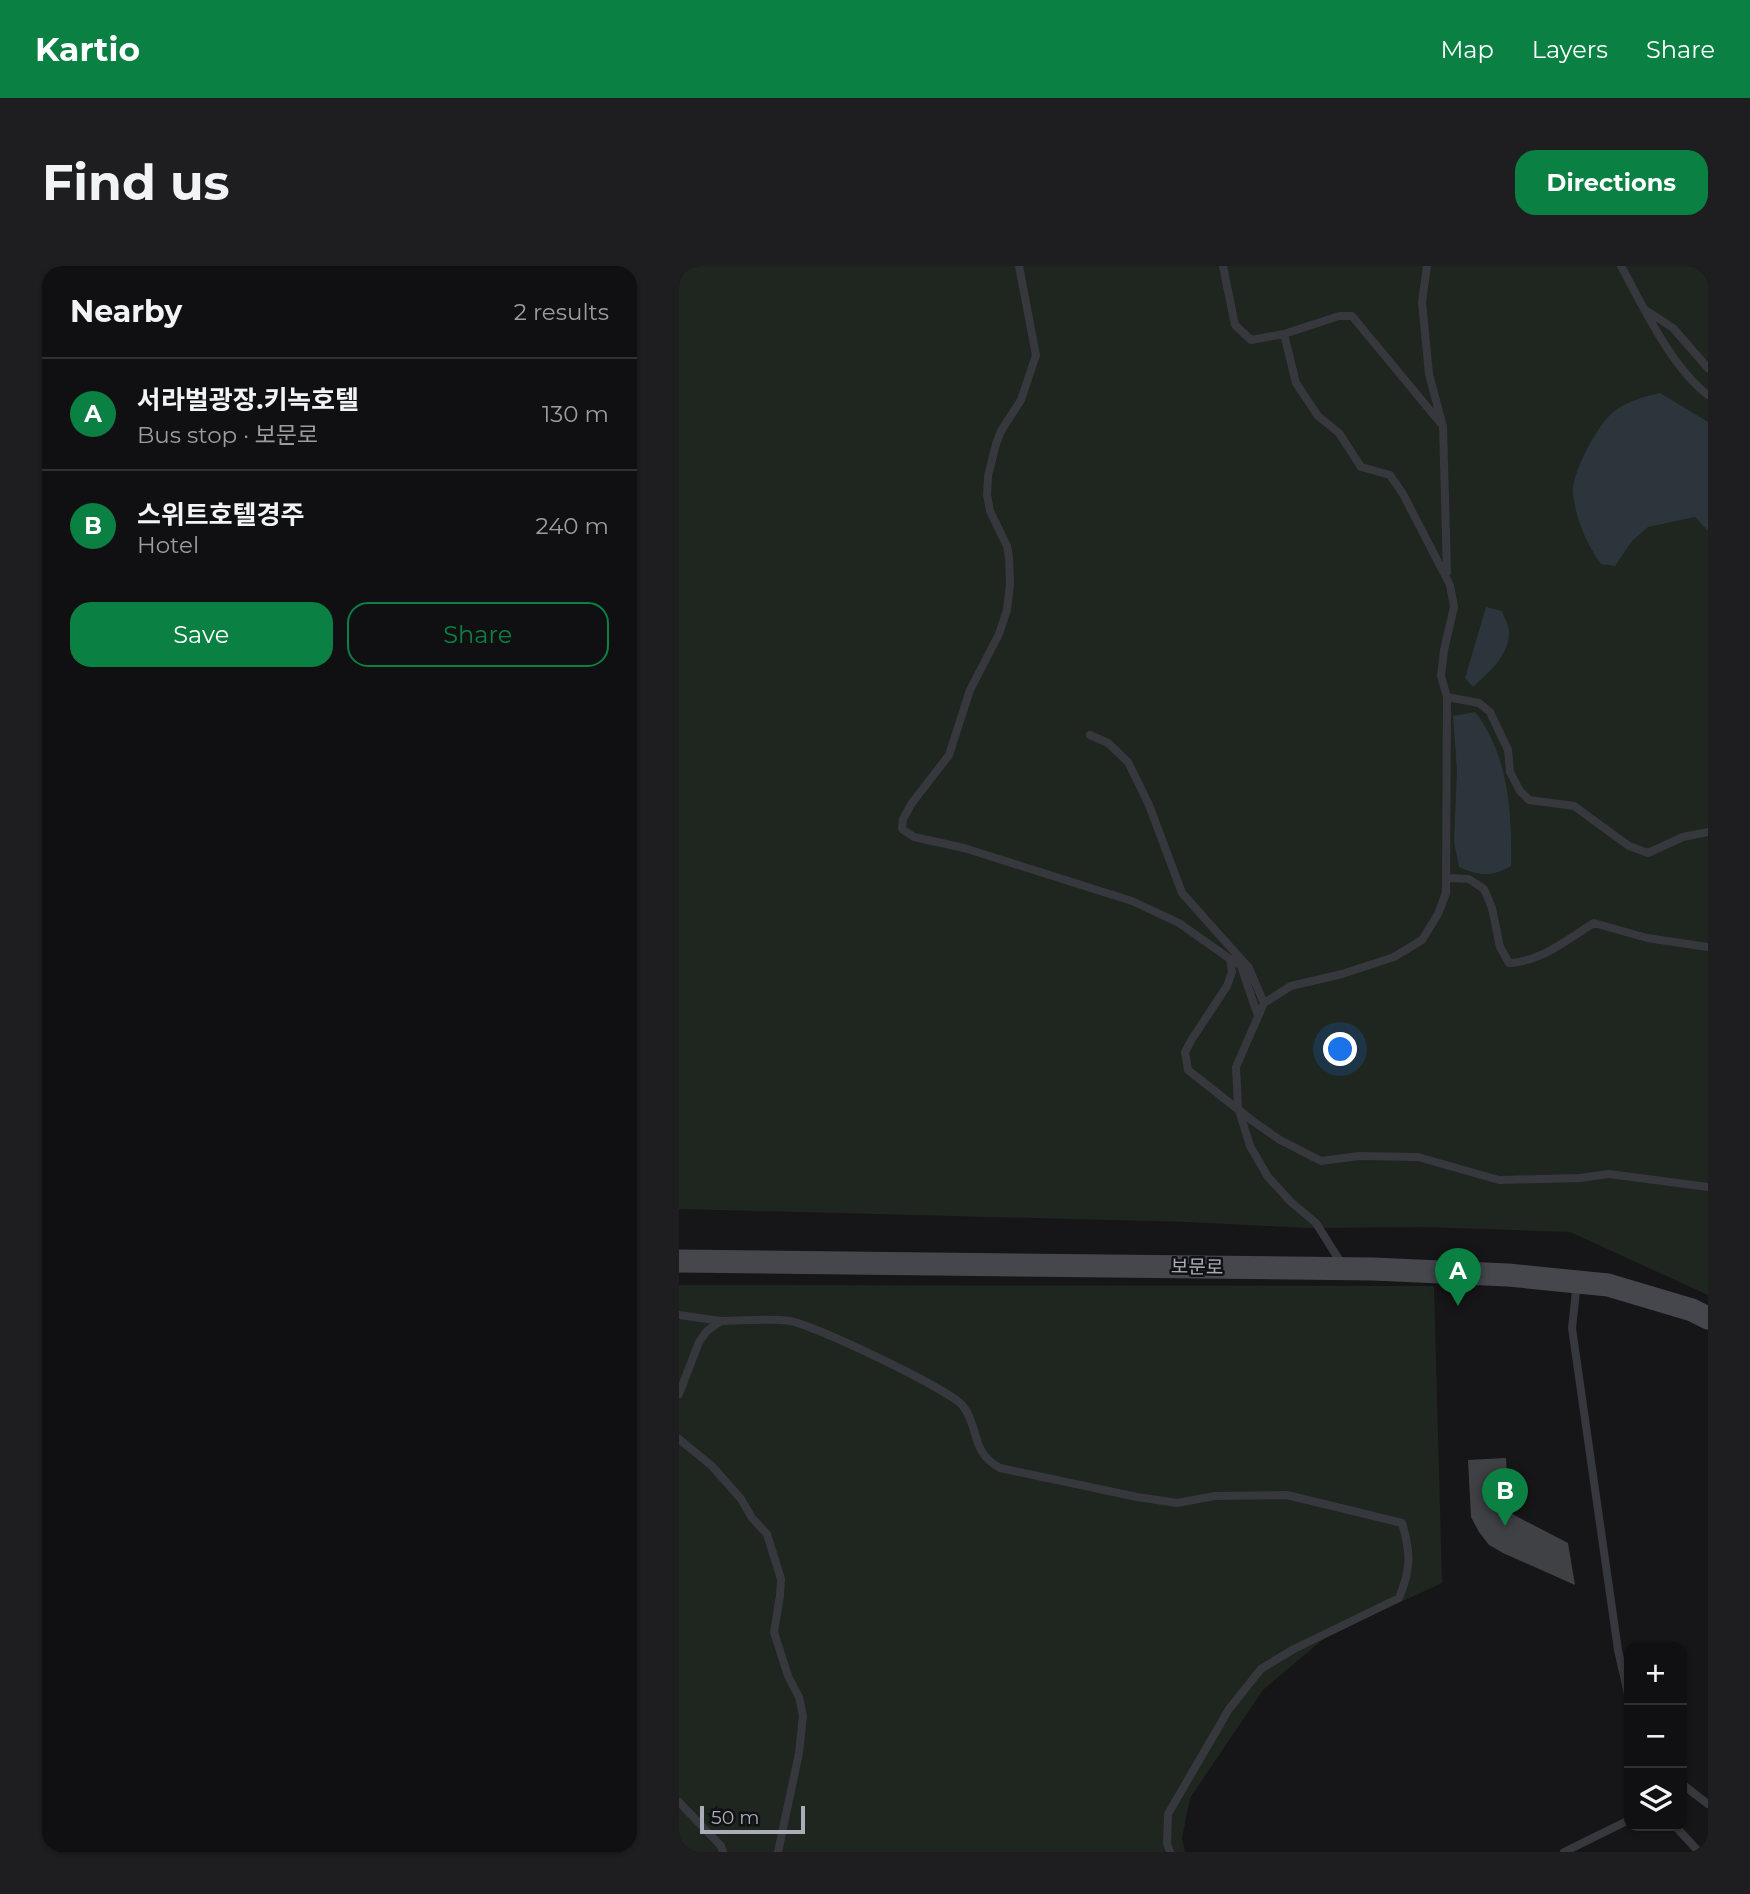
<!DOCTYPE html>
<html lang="en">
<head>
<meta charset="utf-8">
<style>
  :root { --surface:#101012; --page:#1e1e20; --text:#f1f3f6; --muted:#9c9d9f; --line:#303032; --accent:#0b8043 }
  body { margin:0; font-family:Montserrat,"Noto Sans KR",sans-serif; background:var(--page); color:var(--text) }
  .controls { position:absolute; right:21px; bottom:21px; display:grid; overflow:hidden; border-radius:14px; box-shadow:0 2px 5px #0004 }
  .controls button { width:63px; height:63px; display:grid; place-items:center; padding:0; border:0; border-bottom:2px solid var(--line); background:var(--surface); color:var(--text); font:35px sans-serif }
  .scale { position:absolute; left:21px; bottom:18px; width:105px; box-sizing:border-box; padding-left:7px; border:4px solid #a8adb8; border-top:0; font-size:19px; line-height:24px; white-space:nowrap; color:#a8adb8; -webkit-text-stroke:5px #111113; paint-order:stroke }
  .you { position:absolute; left:662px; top:784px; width:24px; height:24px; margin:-18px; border:5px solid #fff; border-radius:50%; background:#1a73e8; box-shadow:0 0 0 10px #1a73e833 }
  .badge { display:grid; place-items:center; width:46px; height:46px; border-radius:50%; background:var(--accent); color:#fff; font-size:23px; font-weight:700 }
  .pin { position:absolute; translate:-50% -58px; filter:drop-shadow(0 2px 4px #0008) }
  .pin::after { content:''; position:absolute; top:37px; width:24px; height:21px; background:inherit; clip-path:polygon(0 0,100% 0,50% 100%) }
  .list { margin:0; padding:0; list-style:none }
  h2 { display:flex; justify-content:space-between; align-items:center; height:91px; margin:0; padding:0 28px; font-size:30px }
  h2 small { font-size:23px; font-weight:400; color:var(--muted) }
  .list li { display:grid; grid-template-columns:46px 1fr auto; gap:21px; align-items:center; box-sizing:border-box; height:112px; padding:0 28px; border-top:2px solid var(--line) }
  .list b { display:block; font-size:26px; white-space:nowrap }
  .list p { margin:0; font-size:23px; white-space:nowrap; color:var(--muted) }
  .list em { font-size:23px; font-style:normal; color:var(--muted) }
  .actions { display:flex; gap:14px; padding:21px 28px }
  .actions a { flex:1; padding:16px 0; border:2px solid var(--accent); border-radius:21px; text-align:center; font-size:24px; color:var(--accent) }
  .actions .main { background:var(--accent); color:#fff }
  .icon { flex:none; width:38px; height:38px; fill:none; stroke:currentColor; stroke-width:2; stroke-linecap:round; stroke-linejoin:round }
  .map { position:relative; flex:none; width:1029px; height:1586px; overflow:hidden; border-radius:21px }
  header { display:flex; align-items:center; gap:42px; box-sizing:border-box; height:98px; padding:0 35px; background:var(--accent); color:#fff }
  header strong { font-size:33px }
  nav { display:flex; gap:38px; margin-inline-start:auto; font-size:24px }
  .intro { display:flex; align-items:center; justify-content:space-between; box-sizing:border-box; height:168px; padding:0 42px }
  h1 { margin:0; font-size:49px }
  .button { padding:18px 32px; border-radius:21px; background:var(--accent); color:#fff; font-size:24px; font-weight:700 }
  main { display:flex; gap:42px; padding:0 42px }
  aside { flex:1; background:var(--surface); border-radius:21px; box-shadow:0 2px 5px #0004 }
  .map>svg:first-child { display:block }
  .green { fill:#1e261f }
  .water { fill:#2c353c }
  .building { fill:#404145 }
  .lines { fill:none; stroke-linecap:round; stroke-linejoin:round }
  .lane { stroke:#37383d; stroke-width:8 }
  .secondary { stroke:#45474d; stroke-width:23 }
  .labels { text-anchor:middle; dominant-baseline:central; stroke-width:5; stroke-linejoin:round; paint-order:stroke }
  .street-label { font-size:19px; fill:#a8adb8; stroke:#111113 }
</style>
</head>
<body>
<header>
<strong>Kartio</strong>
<nav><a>Map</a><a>Layers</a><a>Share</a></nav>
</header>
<div class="intro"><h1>Find us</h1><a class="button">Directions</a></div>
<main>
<aside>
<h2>Nearby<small>2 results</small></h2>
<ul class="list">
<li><span class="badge">A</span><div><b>서라벌광장.키녹호텔</b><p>Bus stop · 보문로</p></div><em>130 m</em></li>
<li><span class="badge">B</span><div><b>스위트호텔경주</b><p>Hotel</p></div><em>240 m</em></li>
</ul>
<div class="actions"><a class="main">Save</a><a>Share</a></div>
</aside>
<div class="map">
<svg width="1029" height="1586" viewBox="0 0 1029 1586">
  <rect width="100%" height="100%" fill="#161618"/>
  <path class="green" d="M0 0H1029V1029L891 966 747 961 629 962 509 956 0 943Z
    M0 1019 755 1020 763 1317 648 1370 584 1424 511 1532 503 1572 506 1586H0Z"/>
  <path class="water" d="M981 127 1029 156V265L1016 251 969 261 953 275 936 300 922 298C907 277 897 254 894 227 892 209 917 162 931 149 944 136 964 131 981 127Z
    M807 341 823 345C825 351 830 360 830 366 830 390 810 406 794 421L786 412Z
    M796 446C830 490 833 546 832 600 813 611 800 610 780 601L775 575 778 504 774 450Z"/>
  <path class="building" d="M827 1192 830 1242 835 1249 889 1277 896 1319 824 1287 810 1279 800 1266 792 1251 789 1194Z"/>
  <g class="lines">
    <path class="lane" d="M340 0 357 89 342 134 322 165 317 178 309 210 308 229 311 245 328 280 330 291 331 318 328 344 320 368 291 424 270 489 233 537 224 553 223 563 235 571 285 582 453 635 500 657 551 693
      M544 0 556 59 572 74 605 68 617 117 639 150 660 167 682 201 711 209 724 228 771 319 775 341 765 384 762 410 768 431 767 627 759 648 743 674 715 691 663 708 612 720 585 737 557 801 559 841 571 880 589 911 612 936 637 957 664 1000
      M748 0 743 36 750 108 763 157
      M942 0C964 40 992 101 1029 129
      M968 45 994 62 1029 102
      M605 68 660 50H673L764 160 768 306
      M768 431 800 437 811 446 829 484 831 506 841 525 850 534 895 540 950 580 969 587 1004 571 1029 566
      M411 469 429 477 449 496 470 539 503 627 570 702 585 737
      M768 612 790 613 805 623 813 642 821 681 830 697C864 695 887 674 915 657L968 672 1029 681
      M579 750 562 700 551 693 553 706 548 720 513 773 506 786 509 804 575 856 601 874 642 895 680 890 739 891 820 914 901 912 930 908 1029 921
      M898 1016 893 1062 939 1384 950 1432
      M0 1049 42 1055 28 1065 20 1076 0 1128
      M42 1055C64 1055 89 1052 111 1055 133 1058 272 1124 284 1140 301 1162 291 1186 321 1202L458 1231 498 1237 536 1230 608 1229 723 1257C732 1287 732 1303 720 1332L615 1383 582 1403 550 1443 489 1548 488 1577 491 1586
      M0 1173 33 1200 62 1233 73 1252 88 1268 102 1313 101 1330 95 1366 109 1410 120 1431 124 1450 120 1487 99 1586
      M1003 1518 1029 1538
      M0 1536 42 1580 44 1586
      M996 1560 1020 1586
      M885 1586 950 1554"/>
    <path class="secondary" d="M0 995 694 1003 829 1009 929 1019 1013 1044 1029 1052"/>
  </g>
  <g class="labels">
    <g class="street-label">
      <text transform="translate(518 1001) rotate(1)">보문로</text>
    </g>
  </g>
</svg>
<div class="controls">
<button>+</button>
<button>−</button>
<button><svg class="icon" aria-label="layers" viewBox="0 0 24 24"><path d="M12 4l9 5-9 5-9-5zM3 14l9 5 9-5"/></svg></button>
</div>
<div class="scale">50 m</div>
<div class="you"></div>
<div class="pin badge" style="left:779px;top:1040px">A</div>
<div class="pin badge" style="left:826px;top:1260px">B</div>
</div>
</main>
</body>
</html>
